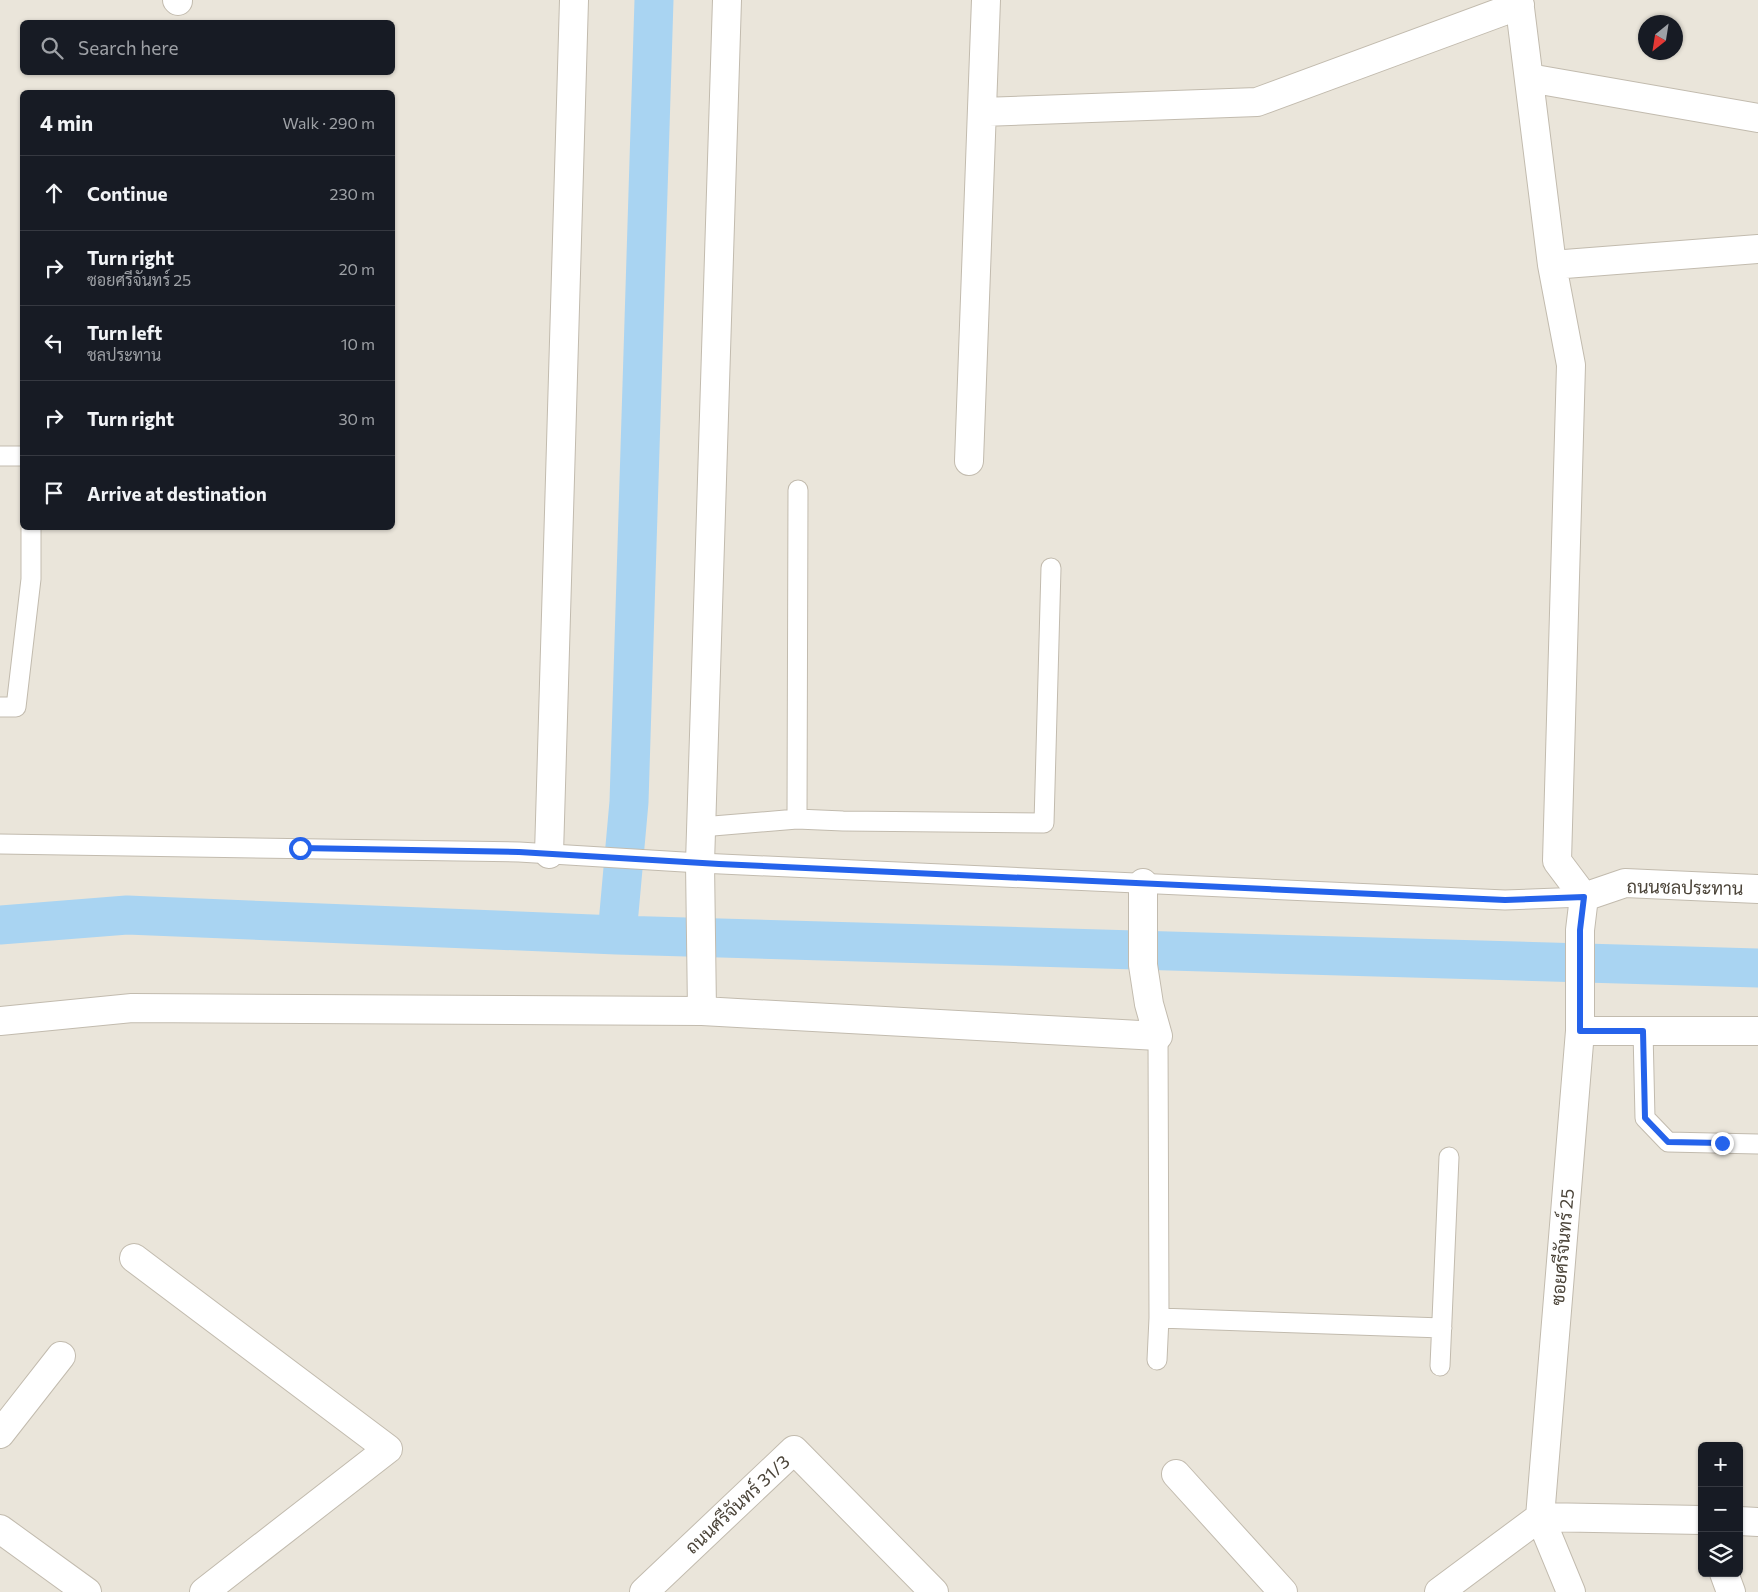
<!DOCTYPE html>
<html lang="en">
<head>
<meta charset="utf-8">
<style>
  :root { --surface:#171b24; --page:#242831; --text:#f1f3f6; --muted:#9ea1a6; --line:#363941 }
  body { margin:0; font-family:Commissioner,Sarabun,sans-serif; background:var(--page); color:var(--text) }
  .controls { position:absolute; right:15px; bottom:15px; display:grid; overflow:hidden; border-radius:8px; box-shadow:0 1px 4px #0004 }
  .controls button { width:45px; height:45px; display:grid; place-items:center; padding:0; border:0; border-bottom:1px solid var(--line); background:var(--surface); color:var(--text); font:25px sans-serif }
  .compass { position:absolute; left:1638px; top:15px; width:45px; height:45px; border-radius:50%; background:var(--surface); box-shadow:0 1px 4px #0004; rotate:210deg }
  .stop { position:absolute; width:15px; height:15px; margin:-11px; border:4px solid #2563eb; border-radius:50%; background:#fff }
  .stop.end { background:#2563eb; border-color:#fff; box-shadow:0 1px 5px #0008 }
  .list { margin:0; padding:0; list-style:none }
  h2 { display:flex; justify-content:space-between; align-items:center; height:65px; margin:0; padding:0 20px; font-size:21px }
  h2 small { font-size:16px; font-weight:400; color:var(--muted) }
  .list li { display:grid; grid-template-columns:32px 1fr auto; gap:15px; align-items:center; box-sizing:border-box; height:75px; padding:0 20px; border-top:1px solid var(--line) }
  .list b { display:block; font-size:19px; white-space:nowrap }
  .list p { margin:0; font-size:16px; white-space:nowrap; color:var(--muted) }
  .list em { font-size:16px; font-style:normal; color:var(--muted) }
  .icon { flex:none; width:28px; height:28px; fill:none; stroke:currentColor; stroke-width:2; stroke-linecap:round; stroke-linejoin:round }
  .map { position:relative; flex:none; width:1758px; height:1592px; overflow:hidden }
  .search { position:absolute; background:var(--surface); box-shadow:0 1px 4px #0004; left:20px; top:20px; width:375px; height:55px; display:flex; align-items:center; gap:12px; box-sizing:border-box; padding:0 18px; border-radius:8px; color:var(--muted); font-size:19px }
  .panel { position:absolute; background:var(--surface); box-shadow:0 1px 4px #0004; left:20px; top:90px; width:375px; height:440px; border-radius:8px }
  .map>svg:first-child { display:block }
  .residential { fill:#eae5da; fill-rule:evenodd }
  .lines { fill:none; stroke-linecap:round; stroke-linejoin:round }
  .canal { stroke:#a9d4f2; stroke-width:39 }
  .service-casing { stroke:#c2bbae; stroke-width:21 }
  .minor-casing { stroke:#c2bbae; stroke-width:30 }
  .service { stroke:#fff; stroke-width:19 }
  .minor { stroke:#fff; stroke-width:28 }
  .route { stroke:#2563eb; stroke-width:6 }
  .labels { text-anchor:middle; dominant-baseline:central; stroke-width:4.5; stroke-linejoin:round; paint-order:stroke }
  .street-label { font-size:18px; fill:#4b4439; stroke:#fff }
</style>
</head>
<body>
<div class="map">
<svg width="1758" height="1592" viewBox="0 0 1758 1592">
  <rect width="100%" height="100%" fill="#f6f3ec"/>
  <path class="residential" d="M0 0H1758V1592H0ZM22 22H392V72H22ZM1646 22H1676V52H1646ZM22 92H392V528H22ZM1702 1446H1739V1573H1702Z"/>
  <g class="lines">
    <path class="canal" d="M0 925 127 915 617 935 1758 968
      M617 935 629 802 654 0"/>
    <defs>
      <path id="service" d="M0 456H22
        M0 707H16L31 579V528
        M797 819 843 821 1044 823 1051 568
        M701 827 797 819 798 490
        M0 844 519 852 700 863 1505 900 1584 897
        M1643 1031 1645 1118 1668 1142 1758 1144
        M1159 1318 1442 1328
        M1157 1360 1159 1318 1158 1036
        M1440 1366 1449 1157"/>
      <path id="minor" d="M177 0 178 1
        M1519 0 1552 265 1571 365 1557 861 1584 897
        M1529 78 1758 118
        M982 112 1257 102 1520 5
        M1552 265 1758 249
        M969 461 986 0
        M549 854 574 0
        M1584 897 1625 883 1758 889
        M702 1011 1158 1036 1149 1004 1143 965V883
        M0 1021 132 1008 702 1011 700 863 727 0
        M1580 1031H1758
        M134 1258 388 1449 204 1592
        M0 1434 61 1356
        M1176 1474 1283 1592
        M1739 1521 1758 1522
        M0 1529 87 1592
        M1724 1573 1731 1592
        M644 1592 794 1450 934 1592
        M1439 1592 1540 1517 1702 1520
        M1571 1592 1540 1517 1580 1031V930L1584 897"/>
    </defs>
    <use href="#service" class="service-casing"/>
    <use href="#minor" class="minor-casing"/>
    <use href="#service" class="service"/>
    <use href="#minor" class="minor"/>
  </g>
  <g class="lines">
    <path class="route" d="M300 848 519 852 719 864 1505 900 1584 897 1580 930V1031H1643L1645 1118 1668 1142 1722 1143"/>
  </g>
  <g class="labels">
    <g class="street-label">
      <text transform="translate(1685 887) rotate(1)">ถนนชลประทาน</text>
      <text transform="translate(1562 1247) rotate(-85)">ซอยศรีจันทร์ 25</text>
      <text transform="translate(737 1504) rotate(-43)">ถนนศรีจันทร์ 31/3</text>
    </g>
  </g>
</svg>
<div class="controls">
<button>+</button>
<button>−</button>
<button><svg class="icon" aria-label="layers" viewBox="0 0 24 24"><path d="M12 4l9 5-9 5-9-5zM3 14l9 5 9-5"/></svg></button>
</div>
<svg class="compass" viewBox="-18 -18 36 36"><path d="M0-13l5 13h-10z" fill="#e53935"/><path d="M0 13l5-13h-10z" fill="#9ea1a6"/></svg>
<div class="stop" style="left:300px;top:848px"></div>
<div class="stop end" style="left:1722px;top:1143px"></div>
<div class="search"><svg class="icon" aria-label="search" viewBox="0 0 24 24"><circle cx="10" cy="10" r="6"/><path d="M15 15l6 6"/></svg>Search here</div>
<section class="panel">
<h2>4 min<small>Walk · 290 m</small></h2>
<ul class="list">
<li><svg class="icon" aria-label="ahead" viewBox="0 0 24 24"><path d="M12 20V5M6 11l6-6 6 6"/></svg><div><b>Continue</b></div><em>230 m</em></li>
<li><svg class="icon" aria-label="right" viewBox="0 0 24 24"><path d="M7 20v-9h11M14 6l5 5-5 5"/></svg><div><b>Turn right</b><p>ซอยศรีจันทร์ 25</p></div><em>20 m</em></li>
<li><svg class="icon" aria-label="left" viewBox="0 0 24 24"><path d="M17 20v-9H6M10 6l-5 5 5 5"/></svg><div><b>Turn left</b><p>ชลประทาน</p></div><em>10 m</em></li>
<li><svg class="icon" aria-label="right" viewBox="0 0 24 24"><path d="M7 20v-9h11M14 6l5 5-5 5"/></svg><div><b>Turn right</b></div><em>30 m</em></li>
<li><svg class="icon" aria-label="arrive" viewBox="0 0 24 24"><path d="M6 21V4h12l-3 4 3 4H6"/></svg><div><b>Arrive at destination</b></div></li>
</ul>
</section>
</div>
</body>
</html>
